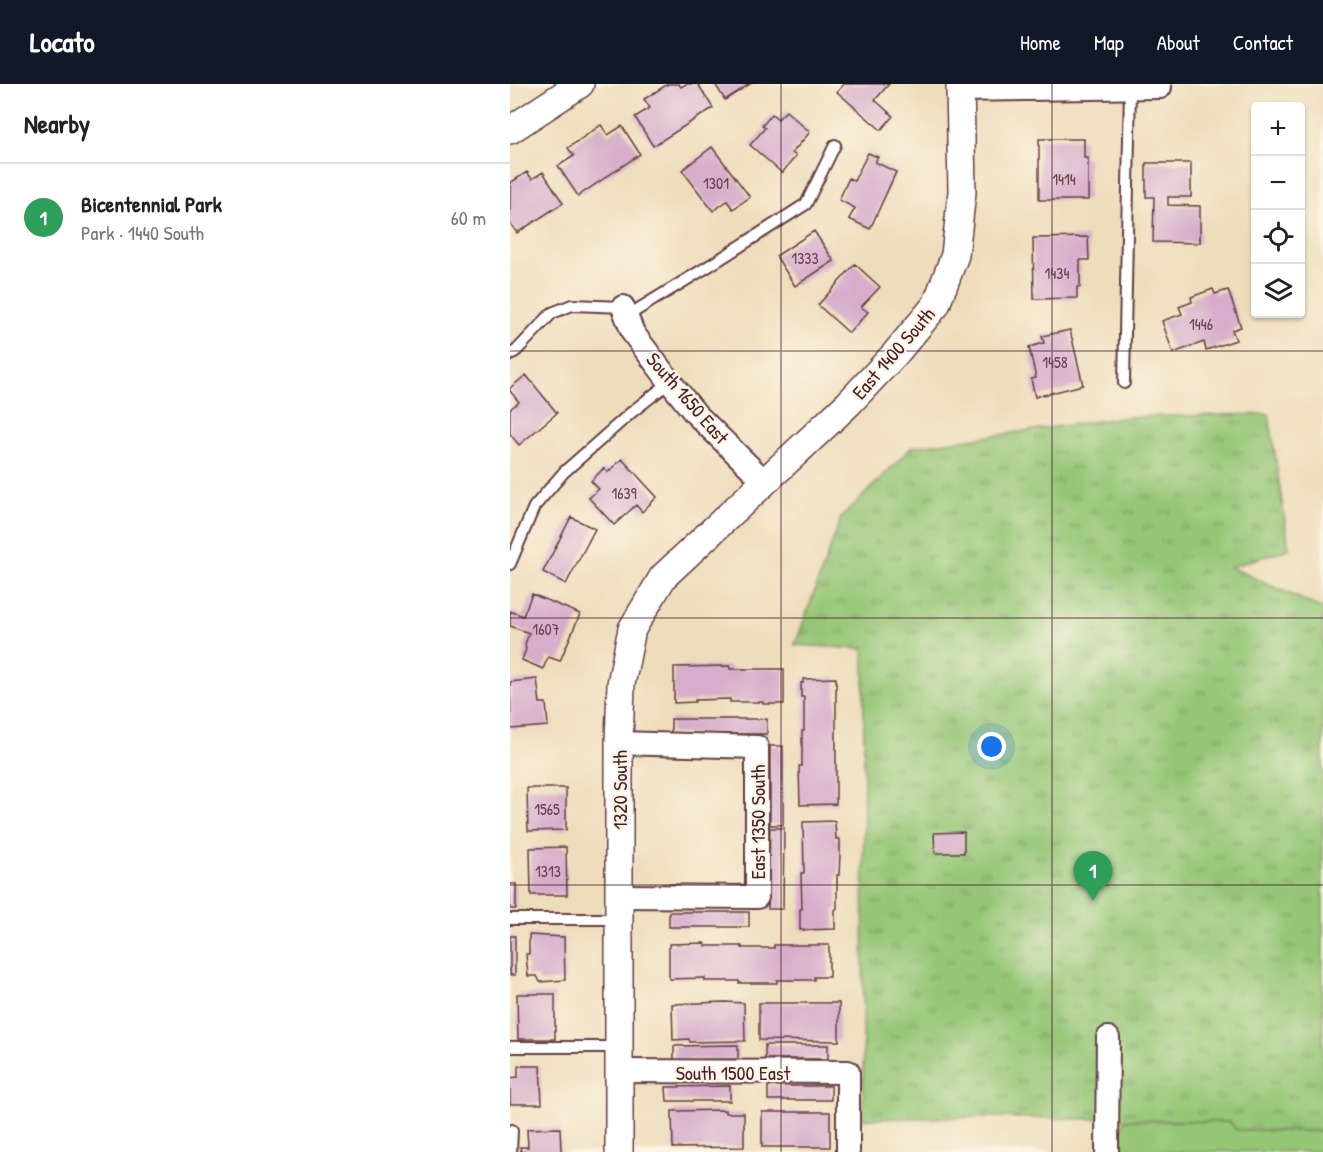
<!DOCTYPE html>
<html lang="en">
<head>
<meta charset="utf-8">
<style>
  :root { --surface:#fff; --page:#f2f2f2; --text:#222; --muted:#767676; --line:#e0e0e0; --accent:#111827 }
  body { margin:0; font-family:"Patrick Hand",sans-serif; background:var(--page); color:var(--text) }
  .controls { position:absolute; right:18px; top:18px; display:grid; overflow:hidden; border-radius:6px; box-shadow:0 2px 4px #0004 }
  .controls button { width:54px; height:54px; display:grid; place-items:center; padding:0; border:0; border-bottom:2px solid var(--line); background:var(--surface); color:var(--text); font:30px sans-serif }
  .you { position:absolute; left:482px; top:663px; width:21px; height:21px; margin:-15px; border:4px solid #fff; border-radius:50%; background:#1a73e8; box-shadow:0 0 0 9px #1a73e833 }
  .badge { display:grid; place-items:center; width:39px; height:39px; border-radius:50%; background:var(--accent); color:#fff; font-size:20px; font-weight:700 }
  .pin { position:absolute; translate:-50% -50px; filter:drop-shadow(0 2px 3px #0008) }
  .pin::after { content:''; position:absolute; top:32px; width:21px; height:18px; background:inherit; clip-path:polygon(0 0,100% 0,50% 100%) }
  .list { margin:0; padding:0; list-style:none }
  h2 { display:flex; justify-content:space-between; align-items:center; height:78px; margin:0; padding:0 24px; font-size:26px }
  h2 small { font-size:20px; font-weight:400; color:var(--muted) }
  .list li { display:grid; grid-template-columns:39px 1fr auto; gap:18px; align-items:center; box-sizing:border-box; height:108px; padding:0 24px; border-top:2px solid var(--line) }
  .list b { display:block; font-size:22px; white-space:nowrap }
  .list p { margin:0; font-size:20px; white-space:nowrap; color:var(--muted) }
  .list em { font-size:20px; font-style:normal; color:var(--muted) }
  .icon { flex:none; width:33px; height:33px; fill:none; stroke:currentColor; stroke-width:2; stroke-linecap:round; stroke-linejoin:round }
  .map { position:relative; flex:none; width:813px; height:1068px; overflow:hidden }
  header { display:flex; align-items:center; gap:36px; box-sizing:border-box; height:84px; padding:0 30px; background:var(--accent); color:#fff }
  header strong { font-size:28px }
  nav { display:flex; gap:33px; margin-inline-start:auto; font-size:21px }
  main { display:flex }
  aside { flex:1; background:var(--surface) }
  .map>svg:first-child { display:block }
  .grass { fill:#95c676; stroke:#707250; stroke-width:1.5 }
  .park { fill:url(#park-tufts); stroke:#707250; stroke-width:1.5 }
  .building { fill:#d6adca }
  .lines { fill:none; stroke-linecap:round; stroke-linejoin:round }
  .service-casing { stroke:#633c41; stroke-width:14 }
  .minor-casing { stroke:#633c41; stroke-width:26 }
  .tertiary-casing { stroke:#633c41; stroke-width:30 }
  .service { stroke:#fff; stroke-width:10 }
  .minor { stroke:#fff; stroke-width:22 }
  .tertiary { stroke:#fff; stroke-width:27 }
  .grid { fill:none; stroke:#4a1f2b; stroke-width:1.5; stroke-opacity:0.55 }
  .labels { text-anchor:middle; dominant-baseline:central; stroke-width:4.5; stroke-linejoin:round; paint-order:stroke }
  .number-label { font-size:16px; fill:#6d4253 }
  .street-label { font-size:20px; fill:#4a1f2b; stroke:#fcf5e5 }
</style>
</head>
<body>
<header>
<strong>Locato</strong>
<nav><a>Home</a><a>Map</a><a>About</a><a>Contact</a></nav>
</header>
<main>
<aside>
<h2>Nearby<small></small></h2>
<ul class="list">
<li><span class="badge" style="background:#2e9e5b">1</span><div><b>Bicentennial Park</b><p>Park · 1440 South</p></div><em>60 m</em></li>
</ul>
</aside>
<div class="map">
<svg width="813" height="1068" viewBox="0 0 813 1068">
  <defs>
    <pattern id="park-tufts" width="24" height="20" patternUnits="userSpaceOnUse" patternTransform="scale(1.5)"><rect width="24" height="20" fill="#95c676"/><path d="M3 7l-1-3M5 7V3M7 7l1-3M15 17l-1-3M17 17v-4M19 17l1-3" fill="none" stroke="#7ca061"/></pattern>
  </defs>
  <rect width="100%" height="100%" fill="#fcf5e5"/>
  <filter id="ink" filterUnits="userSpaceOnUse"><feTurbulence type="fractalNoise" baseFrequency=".0167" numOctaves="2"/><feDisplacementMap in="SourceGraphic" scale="12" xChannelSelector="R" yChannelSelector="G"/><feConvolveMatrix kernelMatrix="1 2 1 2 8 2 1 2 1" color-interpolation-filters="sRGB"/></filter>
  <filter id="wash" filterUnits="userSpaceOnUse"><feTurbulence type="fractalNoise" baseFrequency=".008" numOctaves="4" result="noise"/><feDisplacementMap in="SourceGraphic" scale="24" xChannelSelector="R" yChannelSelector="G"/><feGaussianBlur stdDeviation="1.35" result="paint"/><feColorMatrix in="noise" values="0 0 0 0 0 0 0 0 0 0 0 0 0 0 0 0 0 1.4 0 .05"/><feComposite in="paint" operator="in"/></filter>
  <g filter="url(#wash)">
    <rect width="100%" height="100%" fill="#edb"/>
    <path class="grass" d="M616 1036 720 1038 727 1046 813 1047V1068H610V1045Z"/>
    <path class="park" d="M759 330 779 465 720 483 813 525V1047L727 1046 720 1038 478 1033 353 1035 354 565 285 561 331 434 402 363 617 333Z"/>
    <g id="blocks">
      <path class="building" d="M158 0H169L171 3 176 0H188L203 24 143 62 125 33 140 24 134 15Z
        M205 0H240L215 16Z
        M334 0H379L365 16 383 32 371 46 327 8Z
        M276 27 300 48 282 69 286 72 272 89 240 61 255 44 252 42 262 30 268 35Z
        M91 41 98 51 112 42 130 70 68 112 48 82 64 72 58 64Z
        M529 55H574V74H578V116H529Z
        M202 63 240 113 223 125 217 117 203 127 172 86Z
        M358 69 368 73 365 78 386 88 360 145 339 135 345 124 329 116 339 94 344 97Z
        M636 79H681V113H658V121L690 122V159L643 158 644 113H636Z
        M17 88 22 95 33 88 53 119 7 149 0 139V99Z
        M304 147 324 177 285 202 266 172Z
        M578 153 579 176H570V203H567V214L524 215 523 154Z
        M345 180 370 203 351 223 358 228 339 249 308 221Z
        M703 205 705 210 718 206 731 243 722 246 726 256 696 266 694 258 663 269 652 237 672 230 669 223 682 218 681 213Z
        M560 246 573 301 525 313 521 295 526 294 519 263 534 259 532 252Z
        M16 291 47 329 9 361 0 350V325L9 318 0 307V304Z
        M112 375 147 413 132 428 126 421 104 441 79 414 89 405 81 397 94 384 98 388Z
        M61 433 85 445 56 500 33 488Z
        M22 510 70 530 50 577 38 573 33 585 12 576 16 565 15 560 19 549 0 542V527L13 532Z
        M220 582V585H274V620H253V618H220V615L185 616V618L164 619V583Z
        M326 594V720L290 721 289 682H292V647H294V613H291V599H293V595Z
        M27 595 30 619H36L38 642 1 645 0 598Z
        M161 635H257V650H161Z
        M260 662H273V741H260Z
        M17 704H56V746L18 747Z
        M325 737 326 755H330V771L329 791H327V824L325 826V845L290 846V825H292L291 789H294L293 738Z
        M260 744H274L273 825H258Z
        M454 748V769H425L424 749Z
        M56 763 57 811H21L20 764Z
        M0 800H6V825H0Z
        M159 828H239V843H159Z
        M19 851 54 853 55 896 30 898 27 892H18L16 870H19Z
        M0 852H5V891H0Z
        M195 859V862H232V864H264V861H319V893H304V896H267V899H229V897H195V894L159 895V860Z
        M7 910H45V955H8Z
        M215 918 234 919 235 957 180 958 179 955 163 956 162 920Z
        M249 919H329V957L249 956Z
        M228 961V975L164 976V962Z
        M255 961H318V975H255Z
        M8 982H30L32 1020H0V994L8 993Z
        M220 1002V1017H157L156 1003Z
        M258 1002H321V1016H258Z
        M215 1026V1029H234V1063L163 1064 162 1027Z
        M252 1028H320V1063H252Z
        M50 1044 51 1068H11L10 1063H18L17 1045Z"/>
    </g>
  </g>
  <g filter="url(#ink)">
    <use href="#blocks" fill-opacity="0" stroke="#633c41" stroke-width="1.5"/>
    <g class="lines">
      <defs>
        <path id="service" d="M117 232 207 177 296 120 325 61
          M0 271 7 266 42 229 62 221 113 223
          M614 299 620 4
          M0 480 24 423 54 388 123 327 160 298
          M0 835H108
          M0 963H108
          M1 1068 2 1046"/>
        <path id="minor" d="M450 6 650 3
          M113 223 123 249 160 298 185 329 254 397
          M109 659 247 663V813L109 812
          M109 987 338 988V1068
          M597 1068 598 954"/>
        <path id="tertiary" d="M0 46 70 0
          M109 1068V659L111 600 122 545 153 493 338 320 385 270 426 221 445 171 452 108 450 0"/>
      </defs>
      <use href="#service" class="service-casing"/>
      <use href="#minor" class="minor-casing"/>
      <use href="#tertiary" class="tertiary-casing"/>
      <use href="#service" class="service"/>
      <use href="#minor" class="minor"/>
      <use href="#tertiary" class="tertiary"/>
    </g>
  </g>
  <path class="grid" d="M271 0V1068M542 0V1068M0 267H813M0 534H813M0 801H813"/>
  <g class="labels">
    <g class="number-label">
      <text x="554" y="95">1414</text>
      <text x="206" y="99">1301</text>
      <text x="295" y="174">1333</text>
      <text x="547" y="189">1434</text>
      <text x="691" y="240">1446</text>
      <text x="545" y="278">1458</text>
      <text x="114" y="409">1639</text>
      <text x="36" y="545">1607</text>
      <text x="37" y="725">1565</text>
      <text x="38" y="787">1313</text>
    </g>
    <g class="street-label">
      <text transform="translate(383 269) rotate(-49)">East 1400 South</text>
      <text transform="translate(178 314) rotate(49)">South 1650 East</text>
      <text transform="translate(109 706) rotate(-90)">1320 South</text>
      <text transform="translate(247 738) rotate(-90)">East 1350 South</text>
      <text x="223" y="988">South 1500 East</text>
    </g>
  </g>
</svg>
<div class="controls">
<button>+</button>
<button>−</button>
<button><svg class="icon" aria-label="locate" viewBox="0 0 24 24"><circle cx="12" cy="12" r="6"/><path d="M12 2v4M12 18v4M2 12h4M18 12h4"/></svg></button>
<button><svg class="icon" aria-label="layers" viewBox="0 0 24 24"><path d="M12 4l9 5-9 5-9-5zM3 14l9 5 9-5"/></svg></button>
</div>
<div class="you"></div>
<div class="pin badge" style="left:583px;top:817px;background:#2e9e5b">1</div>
</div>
</main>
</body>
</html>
